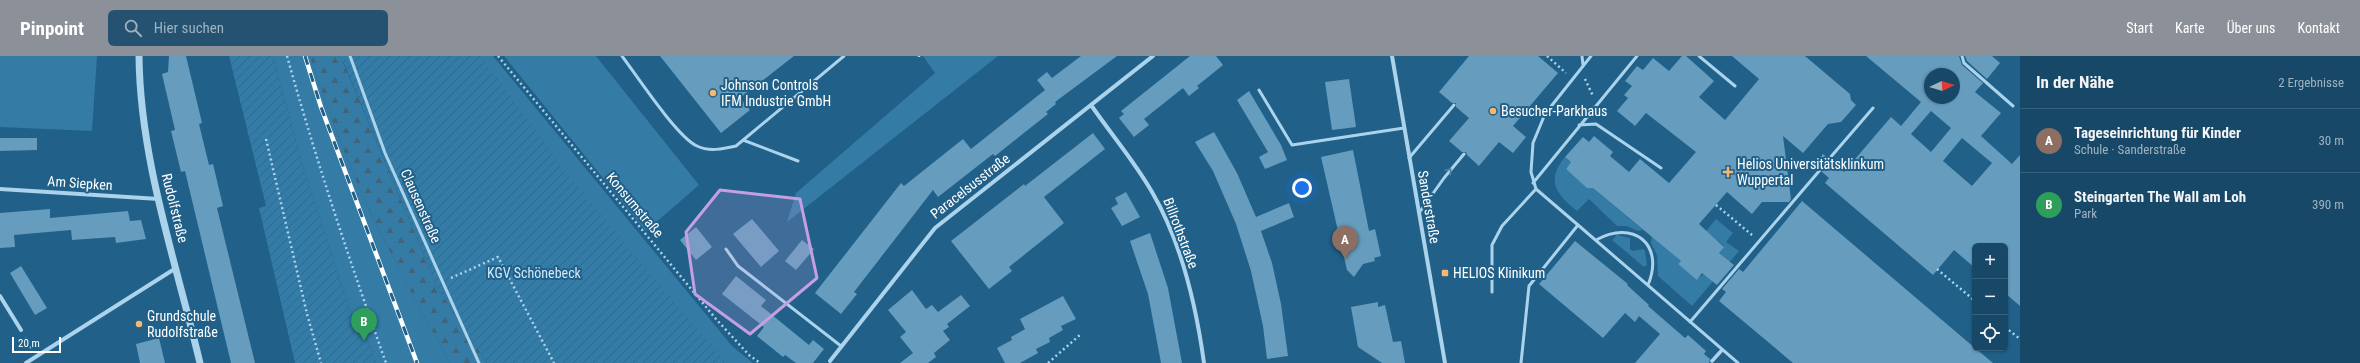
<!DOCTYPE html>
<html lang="de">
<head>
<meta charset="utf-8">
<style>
  :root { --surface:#184867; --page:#255270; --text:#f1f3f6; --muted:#9fb2c0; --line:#36607b; --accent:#8c9099 }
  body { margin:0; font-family:"Roboto Condensed",sans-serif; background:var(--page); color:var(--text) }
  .controls { position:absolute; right:12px; bottom:12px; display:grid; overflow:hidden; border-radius:6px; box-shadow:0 1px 3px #0004 }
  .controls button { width:36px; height:36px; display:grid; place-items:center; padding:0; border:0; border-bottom:1px solid var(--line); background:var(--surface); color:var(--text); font:20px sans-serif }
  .compass { position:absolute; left:1924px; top:12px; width:36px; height:36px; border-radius:50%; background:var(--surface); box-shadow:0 1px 3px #0004; rotate:86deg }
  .scale { position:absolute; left:12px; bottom:10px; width:49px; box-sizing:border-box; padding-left:4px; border:2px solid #fff; border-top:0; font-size:11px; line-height:14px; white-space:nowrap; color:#fff; -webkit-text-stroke:3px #206089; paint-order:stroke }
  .you { position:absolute; left:1302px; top:132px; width:14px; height:14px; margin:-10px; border:3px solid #fff; border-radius:50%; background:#1a73e8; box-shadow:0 0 0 6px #1a73e833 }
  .badge { display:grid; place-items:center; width:26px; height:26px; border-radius:50%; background:var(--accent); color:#fff; font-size:13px; font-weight:700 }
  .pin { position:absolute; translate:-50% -33px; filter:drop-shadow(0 1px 2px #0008) }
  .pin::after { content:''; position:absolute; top:21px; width:14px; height:12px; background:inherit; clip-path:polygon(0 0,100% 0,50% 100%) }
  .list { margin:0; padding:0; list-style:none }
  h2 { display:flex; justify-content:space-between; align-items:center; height:52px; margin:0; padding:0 16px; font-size:17px }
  h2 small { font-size:13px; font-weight:400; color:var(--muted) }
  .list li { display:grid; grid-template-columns:26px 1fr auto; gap:12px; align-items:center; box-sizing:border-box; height:64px; padding:0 16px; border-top:1px solid var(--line) }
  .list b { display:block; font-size:15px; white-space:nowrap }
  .list p { margin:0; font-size:13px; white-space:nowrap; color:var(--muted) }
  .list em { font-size:13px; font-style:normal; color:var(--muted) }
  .icon { flex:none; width:22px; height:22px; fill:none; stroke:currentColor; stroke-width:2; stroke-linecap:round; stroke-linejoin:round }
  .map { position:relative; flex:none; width:2020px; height:307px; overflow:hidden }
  header { display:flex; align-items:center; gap:24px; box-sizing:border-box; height:56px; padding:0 20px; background:var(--accent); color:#fff }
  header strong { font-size:19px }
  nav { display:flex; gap:22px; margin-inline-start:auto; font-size:14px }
  .search { width:280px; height:36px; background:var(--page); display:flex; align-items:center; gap:10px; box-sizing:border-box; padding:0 14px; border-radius:6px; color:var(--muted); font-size:15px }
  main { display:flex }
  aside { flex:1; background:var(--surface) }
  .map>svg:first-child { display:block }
  .grass { fill:#347ba6 }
  .forest { fill:url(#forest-firs) }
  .garden { fill:url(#garden-furrows) }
  .building { fill:#669cbd; fill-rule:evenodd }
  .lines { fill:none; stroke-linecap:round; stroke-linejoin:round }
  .path { stroke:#abd3eb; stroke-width:2.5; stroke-dasharray:2 3; stroke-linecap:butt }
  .service { stroke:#abd3eb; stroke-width:3 }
  .pedestrian { stroke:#abd3eb; stroke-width:3.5 }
  .minor { stroke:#abd3eb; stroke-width:4 }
  .tertiary { stroke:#abd3eb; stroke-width:7 }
  .rail-casing { stroke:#fff; stroke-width:4.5 }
  .rail { stroke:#206089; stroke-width:3; stroke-dasharray:9; stroke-linecap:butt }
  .oneway { stroke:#4a82a6 }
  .marked { fill:#c4a0e2; fill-opacity:0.2; stroke:#c4a0e2; stroke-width:3; stroke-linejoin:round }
  .poi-dot { fill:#f8b76c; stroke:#206089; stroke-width:1.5 }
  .labels { text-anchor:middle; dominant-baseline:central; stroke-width:4; stroke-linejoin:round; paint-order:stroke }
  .poi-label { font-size:14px; fill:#fff; stroke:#206089; text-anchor:start }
  .street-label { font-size:14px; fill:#fff; stroke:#206089 }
  .park-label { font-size:14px; fill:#d0e9f8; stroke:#206089 }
</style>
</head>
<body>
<header>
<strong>Pinpoint</strong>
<div class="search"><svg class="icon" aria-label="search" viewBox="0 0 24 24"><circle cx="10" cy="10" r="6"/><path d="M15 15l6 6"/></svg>Hier suchen</div>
<nav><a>Start</a><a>Karte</a><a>Über uns</a><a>Kontakt</a></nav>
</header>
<main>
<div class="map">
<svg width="2020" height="307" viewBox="0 0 2020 307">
  <defs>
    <pattern id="forest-firs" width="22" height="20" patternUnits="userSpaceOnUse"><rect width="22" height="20" fill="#347ba6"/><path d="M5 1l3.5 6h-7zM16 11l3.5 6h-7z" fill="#406479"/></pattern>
    <pattern id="garden-furrows" width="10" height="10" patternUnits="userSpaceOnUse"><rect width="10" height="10" fill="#347ba6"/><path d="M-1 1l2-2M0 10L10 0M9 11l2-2" fill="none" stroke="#406479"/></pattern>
  </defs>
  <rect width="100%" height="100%" fill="#206089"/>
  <path class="grass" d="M0 0H97L92 75 0 71Z
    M273 0H310C321 31 331 62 343 92 372 167 412 237 450 307H376L359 261 353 263 303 111Z
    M474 0H493L732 290 753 307H715Z
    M504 0H596L699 129 646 175Z
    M923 0H998L787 166 796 137 935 17Z
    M1565 101 1571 106 1566 113 1585 128 1593 132 1643 174 1638 175 1627 170H1617L1589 143 1577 155C1557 139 1545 125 1565 101Z
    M1716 163 1733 177 1726 186 1739 195 1692 250 1658 220 1657 199 1651 187 1652 180 1681 205 1678 208 1697 223 1725 202 1719 197 1724 190 1706 175Z
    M1617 179 1630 182V193L1633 195 1643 193 1645 195 1647 209 1644 211 1612 184Z"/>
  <path class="forest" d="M310 0H355L343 6 438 233 487 307H450C412 237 372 167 343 92 331 62 321 31 310 0Z"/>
  <path class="garden" d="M229 0H273L303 111 353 263 359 260 376 307H295L259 152 266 150Z
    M355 0H481L575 128 726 307H487L438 233 343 5Z"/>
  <path class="building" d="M169 0H186L202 67 199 68 209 109 213 108 223 150 217 152 255 307H231L185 115 181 116 171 75 175 74 162 18 168 16Z
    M660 0H794L740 42 750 54 721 77Z
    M1081 0H1117L1055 46 1056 48 1046 56 1048 58 995 100 993 98 938 141 933 134 854 236 857 238 841 258 815 237 901 127 904 130 963 83 971 93 1045 34 1037 24 1047 16 1052 22Z
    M1190 0H1216L1223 9 1197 30 1199 32 1189 40 1183 32 1144 63 1149 69 1134 81 1119 62 1124 58 1121 55Z
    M1469 0H1538L1558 17 1513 70 1526 81 1513 97 1499 86 1479 110 1467 99 1466 96H1462L1449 85 1469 62 1456 51V47H1452L1439 36Z
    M1682 0H1686L1714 25 1699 41 1725 64 1759 23 1732 0H1805L1850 38 1851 44 1856 49 1841 66 1828 68 1803 97 1783 80 1791 143 1789 146H1762L1752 158 1727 136 1699 168 1724 191 1719 197 1734 209 1717 229 1702 217 1697 224 1678 208 1681 205 1640 171 1593 132H1587L1566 113 1571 106 1565 101 1583 81 1589 86 1594 80 1613 96 1610 100 1629 116 1640 103 1669 127 1696 96 1646 57 1635 70 1617 55 1628 42 1624 39 1632 30 1625 25 1637 10 1643 14 1653 2 1669 15Z
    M1866 0H1959L1962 9 1983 27 1975 36 2001 57 1981 80 2012 108 2020 99V250L2005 237V190H1975V212L1954 194 1933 219 1825 127 1829 122 1822 116V112L1815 109 1823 98 1827 101V105H1831L1844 116 1891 61 1901 70 1921 46ZM1930 18H1954V42H1930ZM1931 55 1951 72 1931 96 1911 78ZM1962 82 1992 107 1972 130 1943 105Z
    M1965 0H1992L2000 7 1987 23 1967 5Z
    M1349 23 1356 71 1332 74 1325 26Z
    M1249 35 1281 89 1287 104 1265 113 1259 101 1268 96 1237 44Z
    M1214 76 1237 117 1256 161 1289 147 1294 161 1261 175 1272 207 1281 248 1288 300 1267 303 1263 270 1251 215 1236 168 1213 115 1195 86Z
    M1093 77 1105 93 1044 141 1064 167 1009 211 1012 215 989 233 951 185 1024 128 1025 130Z
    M0 82H37V94L0 95Z
    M1353 94 1369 175 1375 173 1381 200 1374 202 1375 205 1363 208 1354 221 1347 214 1321 101Z
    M1126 136 1140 161 1122 170 1111 152 1118 148 1115 142Z
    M1802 145 1975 292 1993 307H1793L1719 245 1726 236 1722 233 1739 213 1743 216Z
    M50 153V162L128 155 130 165 141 164 146 183 116 187 115 181 72 184 71 174 14 179 15 191 0 192V157Z
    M752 163 779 195 761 211 733 178Z
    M696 171 712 191 696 204 680 184Z
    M1150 177 1168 232 1182 307H1161L1148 238 1130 185Z
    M802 184 814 193 796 214 785 205Z
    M1575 185 1628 228 1627 229 1649 249 1648 250 1685 282 1688 279 1706 295 1704 298 1710 303 1709 307H1635L1660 278 1639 260 1635 266 1625 257 1603 282 1539 228Z
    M21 210 47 252 35 259 10 217Z
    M736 220 766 244 761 250 809 289 813 284 824 293 813 307H796L785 299 783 301 757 280 764 271 722 238Z
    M912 234 926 253 932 249 938 256 961 239 970 250 947 268 949 271 943 275 950 284 934 297 936 301 928 307H900L913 297 900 281 906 276 888 254Z
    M1063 240 1076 263 1061 270 1063 274 1049 282 1050 286 1036 293 1038 297 1020 307H1005L997 292 1012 284 1011 281 1025 273 1020 263Z
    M1378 246V251L1385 249 1393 286 1401 285 1405 307H1382L1358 291 1351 251Z
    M159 282 165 307H140L136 288Z"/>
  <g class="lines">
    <path class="path" d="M287 0C316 104 350 206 386 307
      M498 0 716 263 749 299 760 307
      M919 0V1
      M1547 0 1566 17
      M1585 23 1593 40
      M266 83 307 258 321 307
      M1716 149 1752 179
      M1937 213 1975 245
      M451 222 498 201 554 307
      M2005 271 2020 283
      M25 282 32 293
      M1048 307 1081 278"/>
    <path class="service" d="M350 0 385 97 479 307
      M622 0C637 20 677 81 697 90 709 96 723 93 736 90L844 0
      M1582 0 1583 9
      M1699 0 1735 30
      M1962 0 1964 7 2013 50
      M1259 34 1292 89 1404 72
      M1579 69 1596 68 1661 112
      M743 84 798 105
      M1409 102 1454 49
      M1829 103 1873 52
      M1533 127 1637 0
      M1419 157 1444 122 1464 98
      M1578 169 1536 133 1531 116 1533 87 1545 58 1591 0
      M1596 184C1633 163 1665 188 1648 229
      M726 193 738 210 841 290
      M1492 236V189L1502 170 1536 133
      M1690 266 1820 114
      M1521 307 1529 230 1578 169 1738 307"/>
    <path class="pedestrian" d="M1712 305 1722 294"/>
    <path class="minor" d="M1392 0 1445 307
      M1091 49C1111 78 1135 106 1152 136 1182 187 1196 249 1204 307
      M0 133 159 143
      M0 240 21 274
      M830 305 935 172 1153 0
      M26 307 176 212"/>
    <path class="tertiary" d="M139 0C140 104 176 206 200 307"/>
    <defs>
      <path id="rail" d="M305 0 321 51 417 307"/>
    </defs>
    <use href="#rail" class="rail-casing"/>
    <use href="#rail" class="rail"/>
  </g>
  <defs><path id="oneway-chevron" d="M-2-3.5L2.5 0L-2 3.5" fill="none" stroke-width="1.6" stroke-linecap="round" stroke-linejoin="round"/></defs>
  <use class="oneway" href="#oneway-chevron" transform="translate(1449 115) rotate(-49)"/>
  <path class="marked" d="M720 134 800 143 817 222 750 278 695 238 686 176Z"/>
  <g class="poi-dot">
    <circle cx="713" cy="37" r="4"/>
    <circle cx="1493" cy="55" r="4"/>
    <path d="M1726 110h4v4h4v4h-4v4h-4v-4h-4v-4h4z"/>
    <rect x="1441" y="213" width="8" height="8" rx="2"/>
    <circle cx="139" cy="268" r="4"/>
  </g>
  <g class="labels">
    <g class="poi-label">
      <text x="721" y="29">Johnson Controls<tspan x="721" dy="16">IFM Industrie GmbH</tspan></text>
      <text x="1501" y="55">Besucher-Parkhaus</text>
      <text x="1737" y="108">Helios Universitätsklinkum<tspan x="1737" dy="16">Wuppertal</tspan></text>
      <text x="1453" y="217">HELIOS Klinikum</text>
      <text x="147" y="260">Grundschule<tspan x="147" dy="16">Rudolfstraße</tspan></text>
    </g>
    <g class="street-label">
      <text transform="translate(80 127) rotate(4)">Am Siepken</text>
      <text transform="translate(970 130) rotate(-38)">Paracelsusstraße</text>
      <text transform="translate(635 149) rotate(50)">Konsumstraße</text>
      <text transform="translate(421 150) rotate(66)">Clausenstraße</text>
      <text transform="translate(1429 151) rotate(80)">Sanderstraße</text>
      <text transform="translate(175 152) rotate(76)">Rudolfstraße</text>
      <text transform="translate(1181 177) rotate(69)">Billrothstraße</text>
    </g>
    <g class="park-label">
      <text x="534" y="217">KGV Schönebeck</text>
    </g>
  </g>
</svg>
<div class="controls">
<button>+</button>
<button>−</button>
<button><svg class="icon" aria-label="locate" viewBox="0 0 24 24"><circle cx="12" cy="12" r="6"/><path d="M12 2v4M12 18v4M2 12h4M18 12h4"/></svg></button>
</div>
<svg class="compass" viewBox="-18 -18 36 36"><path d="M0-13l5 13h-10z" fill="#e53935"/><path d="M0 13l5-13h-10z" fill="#9fb2c0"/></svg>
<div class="scale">20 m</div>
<div class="you"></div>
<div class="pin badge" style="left:1345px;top:203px;background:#8d6e63">A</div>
<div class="pin badge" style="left:364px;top:285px;background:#2e9e5b">B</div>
</div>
<aside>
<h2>In der Nähe<small>2 Ergebnisse</small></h2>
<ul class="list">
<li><span class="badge" style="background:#8d6e63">A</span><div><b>Tageseinrichtung für Kinder</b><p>Schule · Sanderstraße</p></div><em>30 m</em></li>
<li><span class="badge" style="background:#2e9e5b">B</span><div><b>Steingarten The Wall am Loh</b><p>Park</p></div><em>390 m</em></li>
</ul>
</aside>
</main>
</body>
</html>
